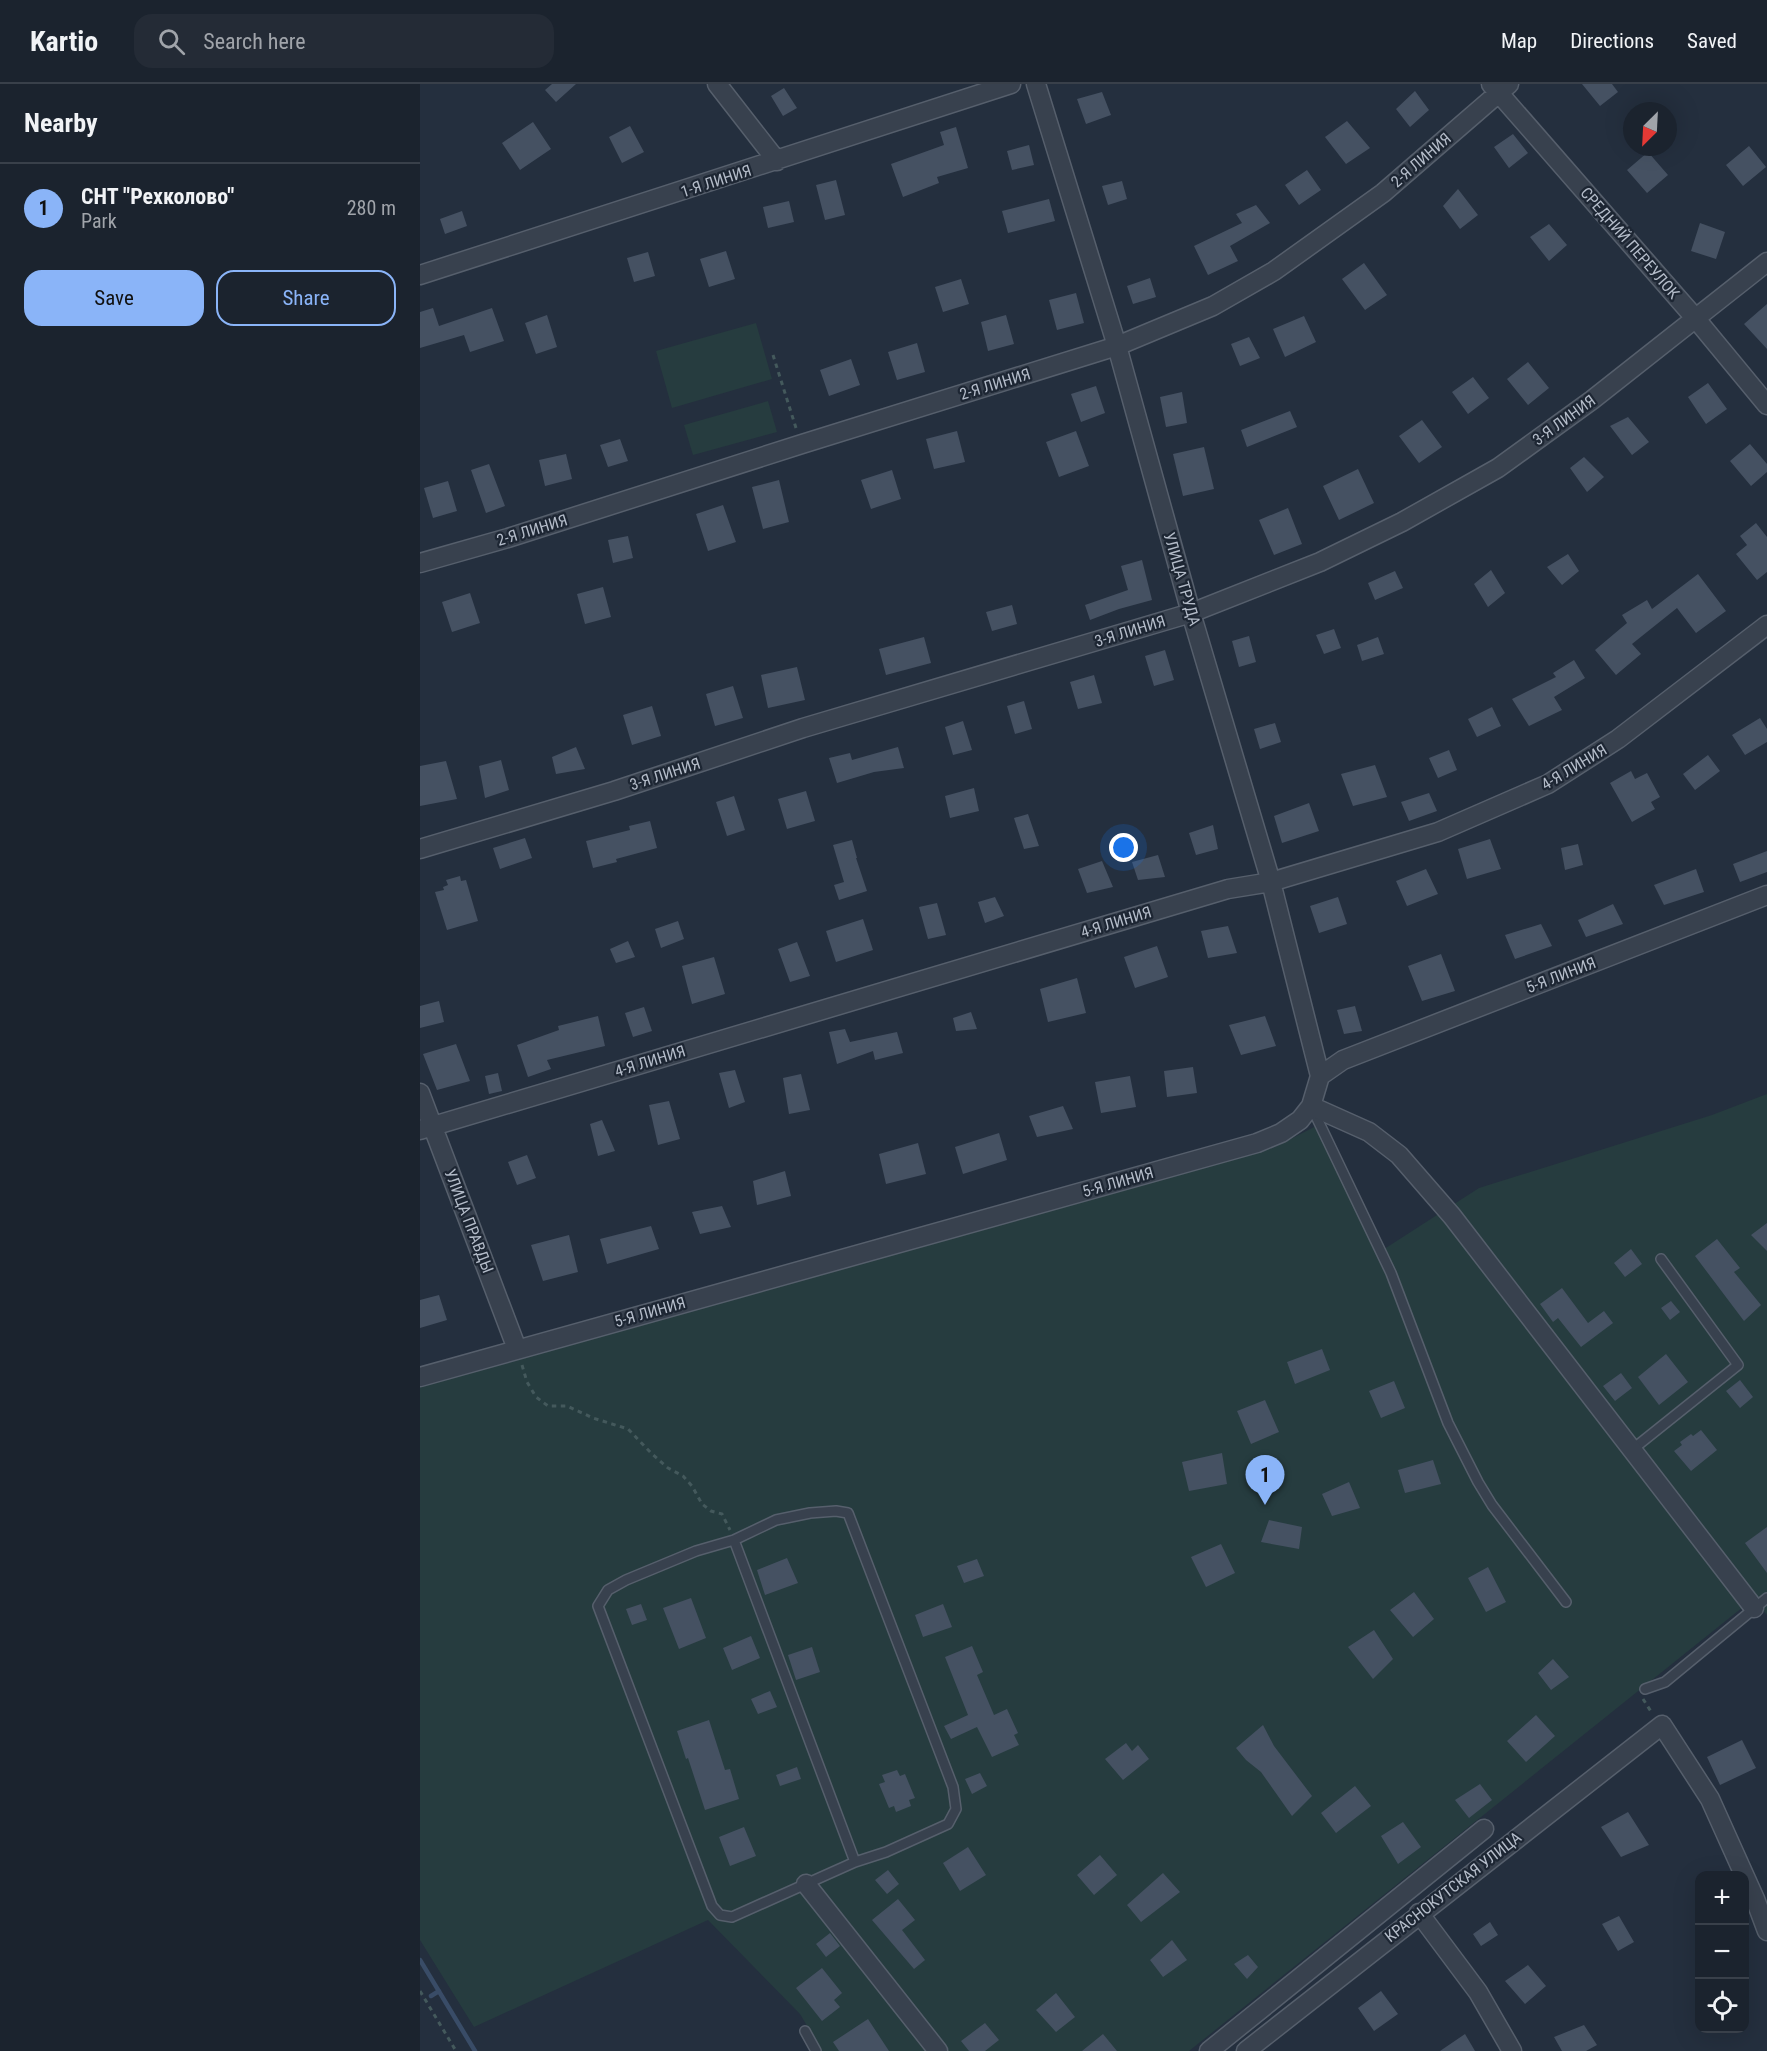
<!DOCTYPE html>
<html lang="en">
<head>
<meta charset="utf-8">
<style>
  :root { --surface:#1b232e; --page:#242b36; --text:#f1f3f6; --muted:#a0a4aa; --line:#39404a; --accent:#8ab4f8 }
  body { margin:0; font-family:"Roboto Condensed",sans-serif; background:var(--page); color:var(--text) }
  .controls { position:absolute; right:18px; bottom:18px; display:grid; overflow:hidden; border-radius:12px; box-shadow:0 6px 24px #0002 }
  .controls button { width:54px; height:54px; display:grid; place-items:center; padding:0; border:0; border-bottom:2px solid var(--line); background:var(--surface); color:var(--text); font:30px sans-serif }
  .compass { position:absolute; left:1203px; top:18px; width:54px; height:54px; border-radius:50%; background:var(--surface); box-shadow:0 6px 24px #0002; rotate:204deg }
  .you { position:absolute; left:704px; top:764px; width:21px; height:21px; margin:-15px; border:4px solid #fff; border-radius:50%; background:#1a73e8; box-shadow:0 0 0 9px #1a73e833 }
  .badge { display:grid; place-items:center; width:39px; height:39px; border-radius:50%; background:var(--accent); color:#111; font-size:20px; font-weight:700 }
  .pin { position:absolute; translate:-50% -50px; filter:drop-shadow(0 2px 3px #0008) }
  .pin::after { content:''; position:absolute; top:32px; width:21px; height:18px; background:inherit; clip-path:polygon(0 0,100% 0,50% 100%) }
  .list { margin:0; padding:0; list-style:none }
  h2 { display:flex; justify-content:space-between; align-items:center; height:78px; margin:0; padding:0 24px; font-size:26px }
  h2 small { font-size:20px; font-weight:400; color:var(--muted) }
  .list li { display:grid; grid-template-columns:39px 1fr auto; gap:18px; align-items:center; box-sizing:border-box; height:90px; padding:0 24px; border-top:2px solid var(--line) }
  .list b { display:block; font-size:22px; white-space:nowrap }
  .list p { margin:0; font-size:20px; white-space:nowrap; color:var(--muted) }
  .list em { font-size:20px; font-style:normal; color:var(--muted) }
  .actions { display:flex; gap:12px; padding:18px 24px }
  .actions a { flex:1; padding:14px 0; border:2px solid var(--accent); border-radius:18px; text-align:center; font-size:21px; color:var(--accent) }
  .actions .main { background:var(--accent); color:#111 }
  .icon { flex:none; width:33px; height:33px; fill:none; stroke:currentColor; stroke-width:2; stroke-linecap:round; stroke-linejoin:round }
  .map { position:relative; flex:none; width:1347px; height:1967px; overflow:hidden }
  header { display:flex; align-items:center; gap:36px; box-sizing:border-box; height:84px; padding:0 30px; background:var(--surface); border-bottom:2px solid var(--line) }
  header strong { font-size:28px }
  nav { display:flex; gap:33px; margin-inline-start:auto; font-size:21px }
  .search { width:420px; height:54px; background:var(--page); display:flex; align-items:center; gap:15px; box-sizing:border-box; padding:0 21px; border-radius:18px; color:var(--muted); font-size:22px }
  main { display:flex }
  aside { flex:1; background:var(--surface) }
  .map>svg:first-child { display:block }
  .green { fill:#263c3f }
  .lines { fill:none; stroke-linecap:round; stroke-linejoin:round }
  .stream { stroke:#394c67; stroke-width:4.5 }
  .building { fill:#455162 }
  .service-casing { stroke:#565f6c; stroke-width:12 }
  .minor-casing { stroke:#565f6c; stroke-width:21 }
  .path { stroke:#44595c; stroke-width:3; stroke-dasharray:4.5 4.5; stroke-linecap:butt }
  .service { stroke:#38414e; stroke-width:9 }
  .minor { stroke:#38414e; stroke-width:18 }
  .labels { text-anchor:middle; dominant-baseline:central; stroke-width:4.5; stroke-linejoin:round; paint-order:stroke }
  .street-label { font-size:16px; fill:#b4bcc9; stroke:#1d2633 }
</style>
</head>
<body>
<header>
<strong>Kartio</strong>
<div class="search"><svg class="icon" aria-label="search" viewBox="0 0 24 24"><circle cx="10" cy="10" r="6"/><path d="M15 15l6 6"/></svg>Search here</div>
<nav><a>Map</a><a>Directions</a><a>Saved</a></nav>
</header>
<main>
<aside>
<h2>Nearby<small></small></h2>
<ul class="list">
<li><span class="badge">1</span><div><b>СНТ &quot;Рехколово&quot;</b><p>Park</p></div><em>280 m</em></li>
</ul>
<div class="actions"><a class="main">Save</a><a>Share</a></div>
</aside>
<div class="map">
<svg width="1347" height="1967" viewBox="0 0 1347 1967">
  <rect width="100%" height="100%" fill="#242f3e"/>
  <path class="green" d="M336 239 352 295 252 324 236 267Z
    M348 317 357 348 273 371 264 341Z
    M1347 1010V1531L1333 1515 769 1967H402L380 1930 288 1836 54 1943 0 1856V1300L855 1063 904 1038 958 1169 1059 1104 1292 1031Z"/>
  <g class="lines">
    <path class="stream" d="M0 1876 55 1967
      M11 1912 19 1907"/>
  </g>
  <path class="building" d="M132 0H156L136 18 125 6Z
    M1162 0H1192L1198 8 1180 22Z
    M364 4 377 24 363 32 351 12Z
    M995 7 1009 26 990 43 976 25Z
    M682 8 691 31 666 40 657 15Z
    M927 37 950 64 926 80 905 53Z
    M113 38 131 65 100 86 82 59Z
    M210 42 224 68 202 79 189 53Z
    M536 43 548 84 517 93 519 99 483 113 471 80 524 61 520 48Z
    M1093 50 1108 69 1089 84 1074 63Z
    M609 61 614 81 592 86 587 67Z
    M1329 62 1346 83 1323 102 1306 81Z
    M1228 68 1248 91 1227 109 1207 86Z
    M887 86 901 106 879 121 865 101Z
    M416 96 425 131 405 136 396 101Z
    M702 97 707 115 688 121 682 102Z
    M1038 105 1058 131 1040 145 1023 122Z
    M629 115 635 137 588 149 582 127Z
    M369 117 374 138 348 144 343 123Z
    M836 121 850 139 810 162 818 177 788 191 774 162 822 139 816 130Z
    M42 127 47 142 25 150 20 135Z
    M1280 139 1305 148 1296 175 1271 167Z
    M1129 140 1147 161 1129 177 1110 153Z
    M306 167 315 195 289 203 280 175Z
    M228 168 235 192 214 198 207 174Z
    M944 179 967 211 945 226 922 195Z
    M730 194 736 213 713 220 707 202Z
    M541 195 549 220 523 228 515 203Z
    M656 209 664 239 637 246 629 216Z
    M1347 220V265L1324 240Z
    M13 224 19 242 72 224 84 257 50 268 44 251 0 264V228Z
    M127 231 137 263 116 270 105 239Z
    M586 231 594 260 568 267 561 238Z
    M884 232 896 258 865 273 853 245Z
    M829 253 840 274 820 282 811 260Z
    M497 259 505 288 477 296 468 268Z
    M431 275 440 301 409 312 400 286Z
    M1108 278 1129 304 1108 321 1087 295Z
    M1053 293 1069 314 1048 330 1032 308Z
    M1288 299 1307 325 1286 340 1268 313Z
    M676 302 685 329 661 338 651 310Z
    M762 308 767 339 746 343 740 313Z
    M870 327 877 343 827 363 821 346Z
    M1208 333 1229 358 1212 371 1190 342Z
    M1002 336 1022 363 999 379 979 352Z
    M537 347 545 378 514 385 506 355Z
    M656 347 669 382 639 393 626 358Z
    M200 355 208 377 188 383 180 361Z
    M1330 360 1347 380V388L1331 402 1310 377Z
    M784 363 794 405 763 412 753 370Z
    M146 370 152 395 125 402 119 376Z
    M1164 373 1184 393 1167 408 1150 384Z
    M69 380 85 422 66 429 51 386Z
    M938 385 954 419 919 436 903 402Z
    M472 386 481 415 451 425 441 396Z
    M359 396 369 438 343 445 332 403Z
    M28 397 37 427 13 434 4 404Z
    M303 421 316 458 288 467 276 430Z
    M868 424 882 460 854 471 839 436Z
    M1336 439 1347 453V488L1337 496 1316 470 1327 461 1320 452Z
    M208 452 213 474 193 479 188 456Z
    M1148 470 1159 487 1142 501 1127 483Z
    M722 476 732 516 699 525 670 536 665 521 708 506 701 482Z
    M1071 486 1085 509 1068 523 1054 500Z
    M975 487 983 504 955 516 948 499Z
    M1278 490 1306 527 1276 549 1257 524 1212 560 1221 570 1196 591 1175 566 1207 539 1202 531 1227 516 1232 525Z
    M183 503 191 533 165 540 157 510Z
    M50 509 60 539 32 548 22 518Z
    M592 521 597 540 572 547 566 528Z
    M914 545 921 564 904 570 896 551Z
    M829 552 836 578 819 583 812 557Z
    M504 553 511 579 466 591 459 565Z
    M958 553 964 570 942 577 937 561Z
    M745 566 754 596 734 602 725 572Z
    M1154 576 1165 594 1134 613 1142 626 1109 642 1092 615 1136 593 1133 589Z
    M377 583 385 616 348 624 341 591Z
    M674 591 682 619 658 625 650 598Z
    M313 602 323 634 295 642 286 610Z
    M604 617 612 645 595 650 587 622Z
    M232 622 241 652 212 661 203 631Z
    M1072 623 1081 642 1057 653 1048 635Z
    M1340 634 1347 645V658L1325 671 1312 651Z
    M543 637 552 666 533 671 525 643Z
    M855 639 861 658 840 665 834 645Z
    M156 663 165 685 136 690 132 673Z
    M478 663 484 684 454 688 417 699 409 674 430 669 432 676Z
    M1029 666 1037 686 1018 694 1009 674Z
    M1288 671 1300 687 1275 706 1263 690Z
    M81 676 89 706 65 714 59 682Z
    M26 677 37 715 0 722V682Z
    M955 681 967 713 933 722 921 690Z
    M1211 687 1215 695 1227 689 1240 713 1231 718 1235 725 1212 738 1190 699Z
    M554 704 559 727 530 734 525 712Z
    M386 707 395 737 367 745 358 715Z
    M1009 709 1017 727 989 737 981 718Z
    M314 712 325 746 307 752 296 718Z
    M889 719 899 747 862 759 854 732Z
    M608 730 619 762 604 765 594 734Z
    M230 737 237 764 196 775 197 778 173 784 166 757 210 746 209 742Z
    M793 741 798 765 776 771 769 749Z
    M105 754 112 774 80 785 73 764Z
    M1070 755 1081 785 1047 795 1038 765Z
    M432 756 437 774H436L447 807 419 816 414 801 424 798 413 761Z
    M1158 760 1163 781 1145 786 1141 764Z
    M1347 767V788L1320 798 1313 780Z
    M738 771 745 793 718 796 712 778Z
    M682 777 693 803 667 809 658 785Z
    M1006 785 1018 810 987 822 976 797Z
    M1276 785 1284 808 1244 821 1234 801Z
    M40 792 41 797 46 796 58 837 27 846 15 808 24 806 23 803 28 801 26 796Z
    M575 813 584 832 565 839 558 818Z
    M918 813 927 840 899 849 890 822Z
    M517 819 526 851 508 855 499 823Z
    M1193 820 1203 840 1166 853 1158 836Z
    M443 835 453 866 416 878 406 847Z
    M258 837 264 855 241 864 235 845Z
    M1121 840 1132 862 1095 875 1085 851Z
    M808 842 817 869 788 874 781 847Z
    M208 857 215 873 196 879 190 865Z
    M377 858 390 892 370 898 358 865Z
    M737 862 748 893 715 904 704 873Z
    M1021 870 1035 907 1002 917 988 882Z
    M294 873 305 910 272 920 262 882Z
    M657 894 666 929 628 938 620 905Z
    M19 917 24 938 0 944V922Z
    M935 922 942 947 924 950 917 926Z
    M224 923 232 947 213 953 205 929Z
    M551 928 557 945 536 947 533 934Z
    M178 932 185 962 127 976 131 985 108 993 97 961 139 946 138 942Z
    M845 932 856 962 821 971 809 941Z
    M425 945 430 958 477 948 483 969 455 976 453 967 417 980 409 948Z
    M36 960 50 997 17 1006 3 970Z
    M773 983 777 1009 747 1013 744 987Z
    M315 986 325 1018 309 1024 299 989Z
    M78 989 82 1007 69 1010 65 992Z
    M381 990 390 1026 369 1030 363 994Z
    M710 992 716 1023 681 1029 675 998Z
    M249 1017 260 1055 238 1061 229 1021Z
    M643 1022 653 1045 617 1053 609 1032Z
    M182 1036 195 1067 178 1072 170 1040Z
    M579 1049 587 1076 543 1090 535 1063Z
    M498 1059 506 1090 466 1100 459 1070Z
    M107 1071 116 1094 97 1101 88 1078Z
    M365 1087 371 1112 337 1121 333 1097Z
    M302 1122 311 1143 280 1150 272 1128Z
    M1347 1139V1167L1331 1151Z
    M231 1142 239 1165 187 1180 180 1155Z
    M149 1151 158 1188 123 1197 111 1161Z
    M1297 1155 1320 1184 1314 1188 1341 1221 1324 1237 1275 1172Z
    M1211 1165 1222 1180 1205 1193 1194 1179Z
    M1142 1204 1168 1239 1184 1227 1193 1239 1161 1263 1138 1234 1133 1238 1120 1220Z
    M19 1211 27 1236 0 1244V1216Z
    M1251 1217 1260 1228 1250 1236 1241 1224Z
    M902 1265 910 1286 875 1300 867 1278Z
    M1246 1270 1268 1298 1239 1321 1218 1293Z
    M1201 1289 1212 1304 1195 1317 1183 1302Z
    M1320 1296 1333 1313 1320 1324 1306 1307Z
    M974 1297 985 1324 961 1334 949 1307Z
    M845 1316 859 1348 831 1360 817 1327Z
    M1281 1346 1297 1366 1271 1387 1254 1367 1262 1361 1260 1358 1271 1350 1273 1352Z
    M802 1369 807 1400 769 1407 762 1378Z
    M1013 1376 1021 1400 985 1409 978 1386Z
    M929 1398 940 1424 912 1432 902 1410Z
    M849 1436 882 1443 879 1465 841 1458Z
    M1347 1443V1489L1325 1459Z
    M801 1460 815 1489 786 1503 771 1473Z
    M367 1474 378 1499 345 1511 337 1486Z
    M557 1475 564 1492 544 1499 537 1482Z
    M1068 1483 1086 1518 1066 1528 1048 1494Z
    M994 1508 1014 1535 993 1553 970 1526Z
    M271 1514 286 1554 259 1565 243 1524Z
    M221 1520 227 1536 212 1541 206 1525Z
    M523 1520 532 1543 503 1553 495 1531Z
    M954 1546 973 1575 953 1595 928 1563Z
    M331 1552 340 1574 312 1586 303 1564Z
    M552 1562 563 1588 557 1591 574 1631 587 1625 598 1649 594 1651 599 1661 572 1673 557 1643 531 1655 524 1642 548 1631 525 1573Z
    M392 1563 400 1588 376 1596 368 1571Z
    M1133 1575 1149 1593 1131 1606 1118 1589Z
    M350 1607 357 1623 338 1630 331 1615Z
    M1116 1631 1135 1652 1106 1678 1087 1657Z
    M289 1636 305 1686 310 1685 319 1715 285 1726 268 1674 266 1675 257 1647Z
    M843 1641 854 1662 892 1712 872 1732 841 1688 826 1676 816 1664Z
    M1322 1656 1336 1684 1300 1701 1287 1673Z
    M706 1659 712 1667 718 1661 729 1675 703 1696 685 1675Z
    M377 1683 381 1695 360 1702 356 1691Z
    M477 1686 480 1692 485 1690 495 1714 489 1716 491 1722 476 1728 474 1722 469 1724 459 1700 465 1698 462 1691Z
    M560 1689 567 1702 552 1710 545 1695Z
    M1060 1700 1072 1716 1049 1734 1035 1716Z
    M935 1702 951 1722 916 1749 901 1729Z
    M1208 1728 1229 1761 1201 1773 1181 1743Z
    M983 1738 1001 1763 978 1780 961 1752Z
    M324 1743 336 1772 310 1782 299 1753Z
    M548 1763 566 1791 540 1807 523 1779Z
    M680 1771 697 1791 674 1811 657 1791Z
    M468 1786 479 1800 467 1810 455 1796Z
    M743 1789 760 1808 721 1838 707 1821Z
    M478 1815 495 1836 482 1846 505 1876 494 1885 452 1836Z
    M1199 1832 1214 1858 1198 1867 1182 1840Z
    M1070 1838 1078 1851 1061 1862 1053 1850Z
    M410 1849 420 1862 406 1873 396 1860Z
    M752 1856 767 1876 743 1893 730 1876Z
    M828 1871 838 1883 827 1895 814 1880Z
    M1108 1881 1126 1902 1105 1920 1085 1897Z
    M402 1884 422 1909 414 1916 420 1923 402 1937 376 1904Z
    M961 1907 978 1930 954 1947 938 1924Z
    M636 1909 655 1933 636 1948 616 1926Z
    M448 1935 469 1967H419L413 1958Z
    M565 1939 579 1956 565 1967H549L541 1957Z
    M1164 1941 1177 1961 1166 1967H1142L1134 1953Z
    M683 1950 697 1967H662Z
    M1045 1950 1055 1967H1020Z"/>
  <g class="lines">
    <defs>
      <path id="service" d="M892 1024 971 1189 1028 1339 1058 1398 1072 1421 1146 1518
        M1213 1365 1318 1281 1241 1175
        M416 1427 428 1429 533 1703 536 1725 528 1740 466 1768 435 1778 312 1833 300 1831 292 1822 178 1522 188 1506 206 1496 276 1467 314 1456 356 1436 390 1429Z
        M314 1456 435 1778
        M1225 1605 1245 1598 1347 1514
        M385 1947 396 1967"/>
      <path id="minor" d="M297 0 357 77
        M616 0 697 262 771 529 851 798 900 992
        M1071 0 1276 235 1347 321
        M0 191 591 0
        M0 479 88 454 382 360 697 262 793 222 854 187 963 109 1089 0
        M0 765 194 707 383 644 771 529 900 478 982 438 1078 384 1172 316 1347 178
        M0 1009 97 1265
        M891 1022 949 1048 979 1071 1032 1132 1334 1524
        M0 1046 808 805 851 798 1018 748 1128 700 1198 655 1347 541
        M0 1293 837 1059 861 1049 880 1036 891 1022 900 992 923 976 1347 811
        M386 1800 518 1967
        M999 1829 1058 1908 1092 1967
        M789 1967 1064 1745
        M826 1967 1242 1641 1290 1715 1335 1815 1347 1847"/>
    </defs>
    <use href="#service" class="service-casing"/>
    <use href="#minor" class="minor-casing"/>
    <path class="path" d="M353 271 376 344
      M102 1281 107 1298 116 1313 128 1322H147L173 1334 208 1345 231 1369 248 1384 263 1392 272 1402 282 1420 291 1427 302 1430 310 1446
      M1223 1615 1232 1629
      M0 1907 36 1967"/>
    <use href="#service" class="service"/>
    <use href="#minor" class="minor"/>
  </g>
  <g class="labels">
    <g class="street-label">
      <text transform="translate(1001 76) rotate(-41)">2-Я ЛИНИЯ</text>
      <text transform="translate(296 97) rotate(-18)">1-Я ЛИНИЯ</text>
      <text transform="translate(1210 159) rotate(49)">СРЕДНИЙ ПЕРЕУЛОК</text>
      <text transform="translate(575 300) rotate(-17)">2-Я ЛИНИЯ</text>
      <text transform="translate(1144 336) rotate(-36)">3-Я ЛИНИЯ</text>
      <text transform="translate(112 446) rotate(-17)">2-Я ЛИНИЯ</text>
      <text transform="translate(762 495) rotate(74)">УЛИЦА ТРУДА</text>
      <text transform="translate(710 547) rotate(-17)">3-Я ЛИНИЯ</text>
      <text transform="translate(1154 683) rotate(-31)">4-Я ЛИНИЯ</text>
      <text transform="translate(245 690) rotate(-18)">3-Я ЛИНИЯ</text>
      <text transform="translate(696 838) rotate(-17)">4-Я ЛИНИЯ</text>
      <text transform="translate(1141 891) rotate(-21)">5-Я ЛИНИЯ</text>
      <text transform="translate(230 977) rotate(-17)">4-Я ЛИНИЯ</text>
      <text transform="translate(698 1098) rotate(-16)">5-Я ЛИНИЯ</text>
      <text transform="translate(49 1137) rotate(69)">УЛИЦА ПРАВДЫ</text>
      <text transform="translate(230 1228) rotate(-16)">5-Я ЛИНИЯ</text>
      <text transform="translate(1033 1803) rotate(-38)">КРАСНОКУТСКАЯ УЛИЦА</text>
    </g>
  </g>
</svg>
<div class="controls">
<button>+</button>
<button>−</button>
<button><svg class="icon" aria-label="locate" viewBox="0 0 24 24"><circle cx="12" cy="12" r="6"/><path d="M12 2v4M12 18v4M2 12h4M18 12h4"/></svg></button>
</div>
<svg class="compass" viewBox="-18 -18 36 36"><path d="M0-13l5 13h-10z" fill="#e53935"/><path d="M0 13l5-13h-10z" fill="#a0a4aa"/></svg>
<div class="you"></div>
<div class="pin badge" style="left:845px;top:1421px">1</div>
</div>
</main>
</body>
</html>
